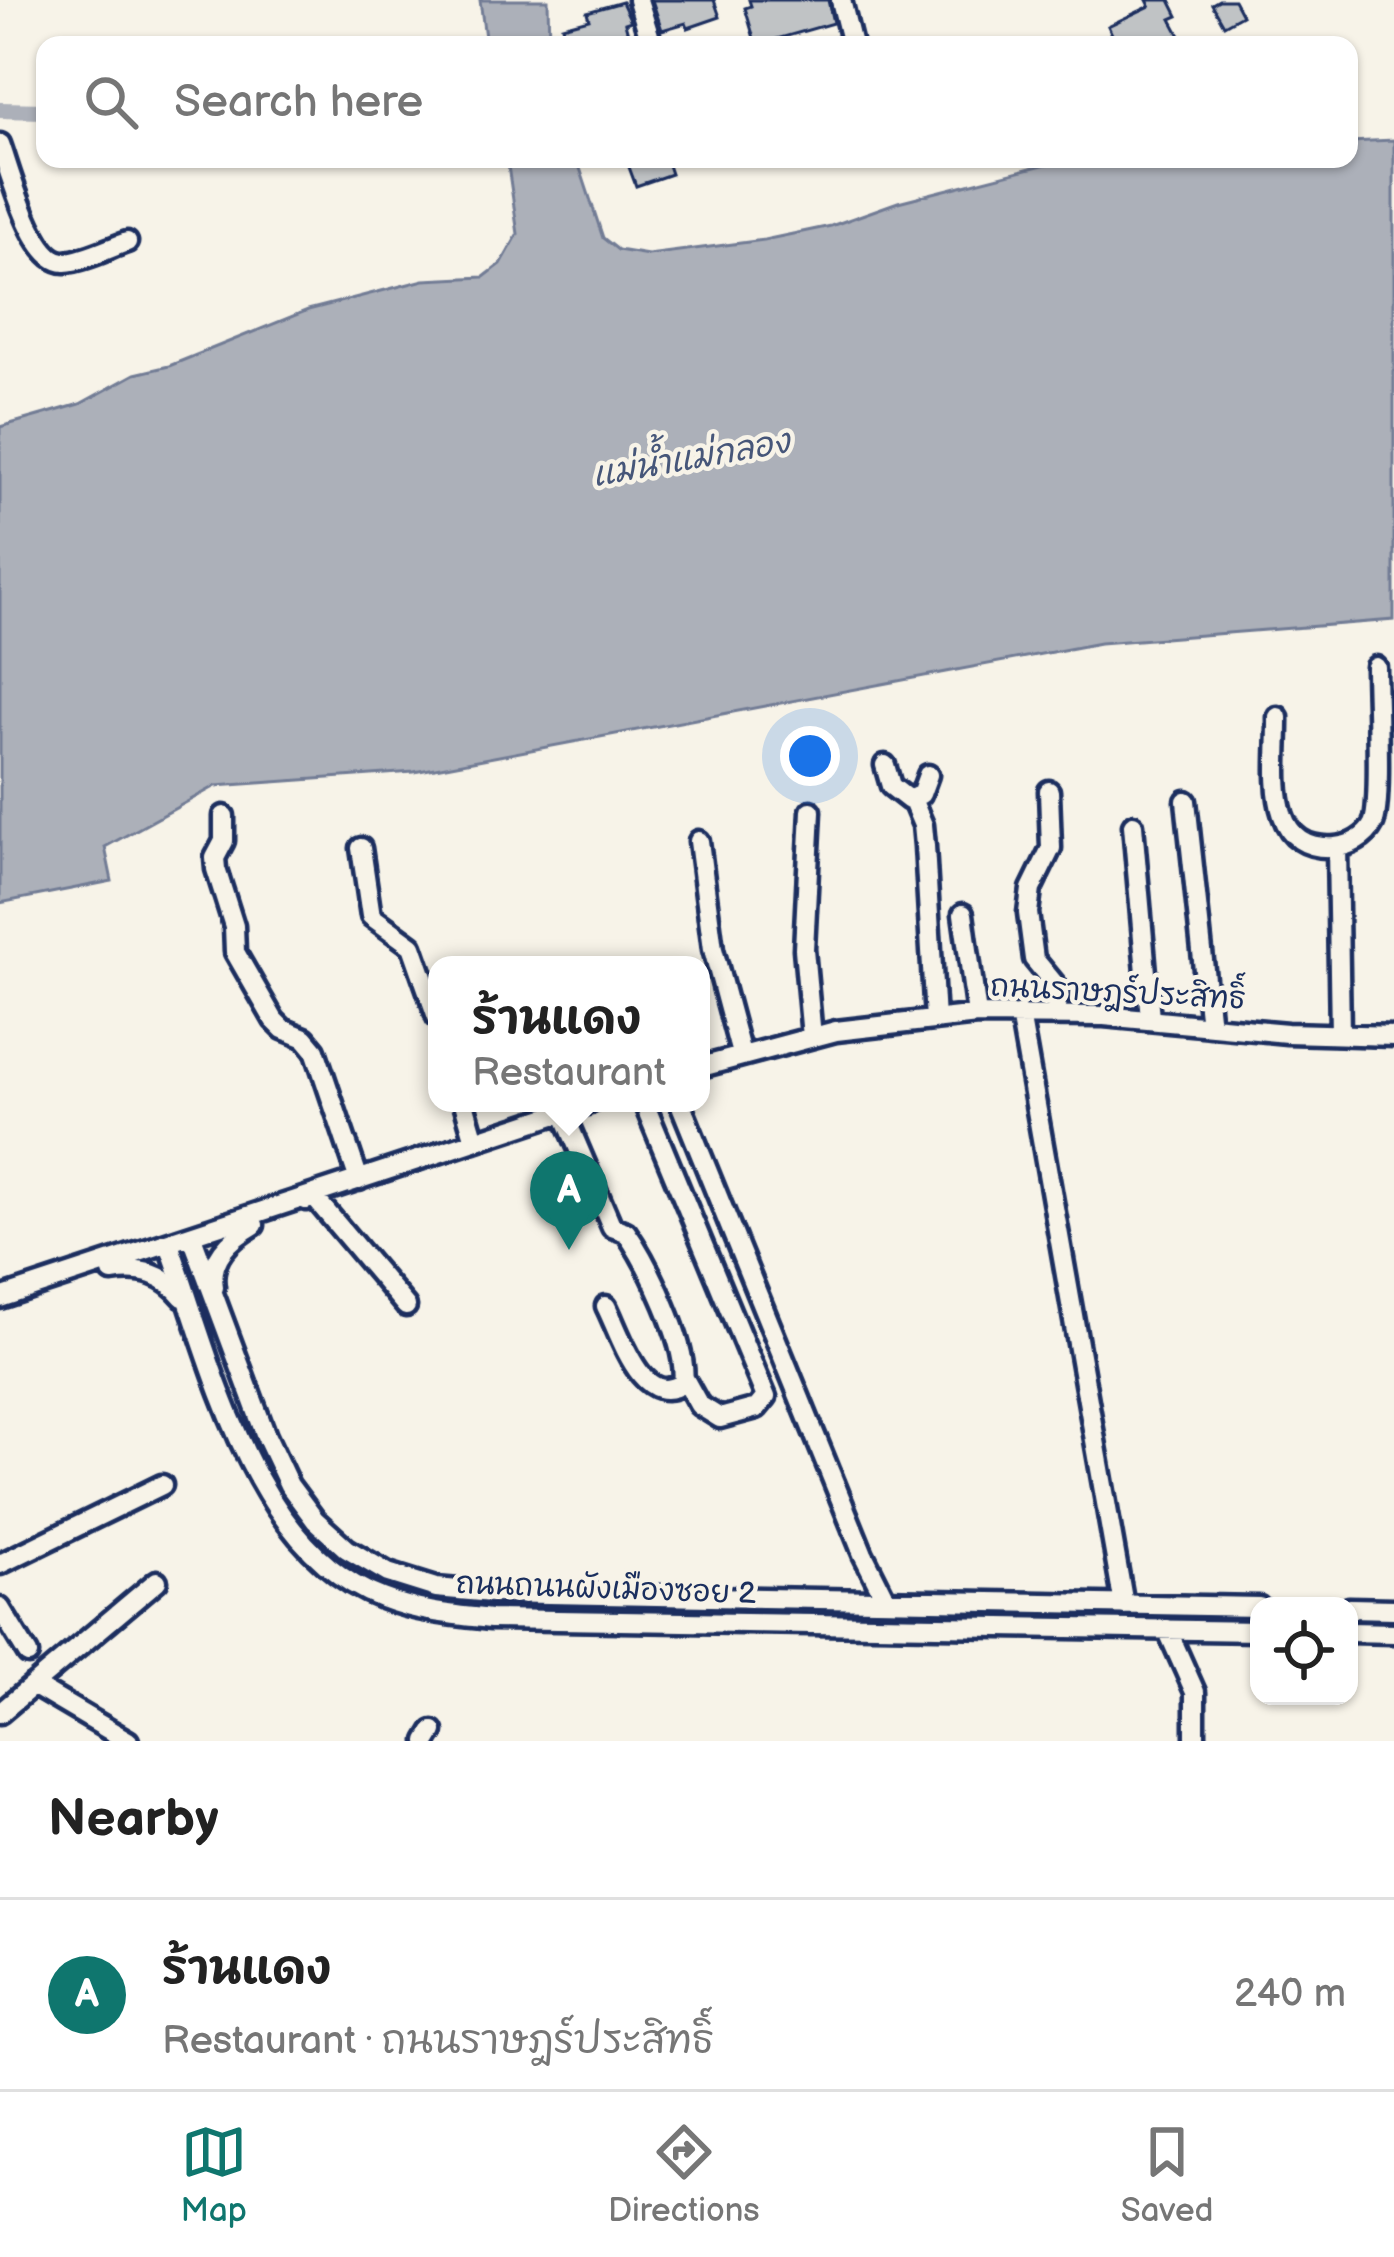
<!DOCTYPE html>
<html lang="en">
<head>
<meta charset="utf-8">
<style>
  :root { --surface:#fff; --page:#f2f2f2; --text:#222; --muted:#767676; --line:#e0e0e0; --accent:#0f766e }
  body { margin:0; font-family:"Balsamiq Sans","Playpen Sans Thai",sans-serif; background:var(--page); color:var(--text) }
  .controls { position:absolute; right:36px; bottom:36px; display:grid; overflow:hidden; border-radius:24px; box-shadow:0 3px 9px #0004 }
  .controls button { width:108px; height:108px; display:grid; place-items:center; padding:0; border:0; border-bottom:3px solid var(--line); background:var(--surface); color:var(--text); font:60px sans-serif }
  .you { position:absolute; left:810px; top:756px; width:42px; height:42px; margin:-30px; border:9px solid #fff; border-radius:50%; background:#1a73e8; box-shadow:0 0 0 18px #1a73e833 }
  .badge { display:grid; place-items:center; width:78px; height:78px; border-radius:50%; background:var(--accent); color:#fff; font-size:39px; font-weight:700 }
  .pin { position:absolute; translate:-50% -99px; filter:drop-shadow(0 3px 6px #0008) }
  .pin::after { content:''; position:absolute; top:63px; width:42px; height:36px; background:inherit; clip-path:polygon(0 0,100% 0,50% 100%) }
  .popup { position:absolute; left:428px; top:956px; width:282px; height:156px; box-sizing:border-box; display:grid; place-content:center; border-radius:24px; background:var(--surface); filter:drop-shadow(0 3px 9px #0005); font-size:39px; white-space:nowrap; color:var(--muted) }
  .popup b { font-size:45px; color:var(--text) }
  .popup::after { content:''; position:absolute; left:50%; top:100%; margin-left:-24px; border:24px solid transparent; border-top-color:var(--surface) }
  .list { margin:0; padding:0; list-style:none }
  h2 { display:flex; justify-content:space-between; align-items:center; height:156px; margin:0; padding:0 48px; font-size:51px }
  h2 small { font-size:39px; font-weight:400; color:var(--muted) }
  .list li { display:grid; grid-template-columns:78px 1fr auto; gap:36px; align-items:center; box-sizing:border-box; height:192px; padding:0 48px; border-top:3px solid var(--line) }
  .list b { display:block; font-size:45px; white-space:nowrap }
  .list p { margin:0; font-size:39px; white-space:nowrap; color:var(--muted) }
  .list em { font-size:39px; font-style:normal; color:var(--muted) }
  .icon { flex:none; width:66px; height:66px; fill:none; stroke:currentColor; stroke-width:2; stroke-linecap:round; stroke-linejoin:round }
  .map { position:relative; flex:none; width:1394px; height:1741px; overflow:hidden }
  .search { position:absolute; background:var(--surface); box-shadow:0 3px 9px #0004; left:36px; right:36px; top:36px; height:132px; display:flex; align-items:center; gap:30px; box-sizing:border-box; padding:0 42px; border-radius:24px; color:var(--muted); font-size:45px }
  .sheet { height:348px; background:var(--surface) }
  nav { display:flex; justify-content:space-around; align-items:center; box-sizing:border-box; height:168px; border-top:3px solid var(--line); background:var(--surface); font-size:33px; color:var(--muted) }
  nav a { display:grid; justify-items:center; gap:6px }
  nav .on { color:var(--accent) }
  .map>svg:first-child { display:block }
  .water { fill:#acb0b9; stroke:#727c95; stroke-width:3 }
  .lines { fill:none; stroke-linecap:round; stroke-linejoin:round }
  .canal { stroke:#acb0b9; stroke-width:16 }
  .building { fill:#c0c3c5; stroke:#1b2f5e; stroke-width:3 }
  .minor-casing { stroke:#1b2f5e; stroke-width:27 }
  .minor { stroke:#f7f3e8; stroke-width:18 }
  .labels { text-anchor:middle; dominant-baseline:central; stroke-width:9; stroke-linejoin:round; paint-order:stroke }
  .street-label { font-size:30px; fill:#1b2f5e; stroke:#f7f3e8 }
  .water-label { font-size:33px; font-style:italic; fill:#465679; stroke:#f7f3e8 }
</style>
</head>
<body>
<div class="map">
<svg width="1394" height="1741" viewBox="0 0 1394 1741">
  <rect width="100%" height="100%" fill="#f7f3e8"/>
  <filter id="ink" filterUnits="userSpaceOnUse"><feTurbulence type="fractalNoise" baseFrequency=".00833" numOctaves="2"/><feDisplacementMap in="SourceGraphic" scale="24" xChannelSelector="R" yChannelSelector="G"/><feConvolveMatrix kernelMatrix="1 2 1 2 8 2 1 2 1" color-interpolation-filters="sRGB"/></filter>
  <g filter="url(#ink)">
    <path class="water" d="M480 0H548L549 45H486Z
      M1394 140V620L1100 643 414 772 216 786 105 847 112 881 0 903V427L80 404 135 374 169 366 308 310 424 280 484 277 501 264 518 234 507 159H577L603 238 618 250 648 255 764 240 831 226 898 202 1066 159H1349V142Z"/>
    <g class="lines">
      <path class="canal" d="M0 110 45 111"/>
    </g>
    <path class="building" d="M652 0H714L720 17 688 28 686 23 662 30Z
      M749 0H828L833 23 756 45 745 8 751 6Z
      M1147 0H1170L1178 16 1171 19 1185 45H1117L1108 26 1150 6Z
      M1219 0H1234L1242 15 1224 25 1212 4Z
      M622 2 631 21 625 23 631 45H567L562 26 589 19 587 12Z
      M626 159H666L671 174 636 186Z"/>
    <g class="lines">
      <defs>
        <path id="minor" d="M638 0 652 45
          M841 0 852 45
          M0 144C10 171 33 263 65 262 84 261 109 248 127 242
          M1278 717C1279 767 1262 852 1335 847 1350 846 1366 838 1373 824 1382 806 1376 695 1376 667
          M885 765 891 786 909 800 921 794 928 775
          M1049 791 1051 848 1031 889 1028 913 1034 959 1057 987 1056 1015
          M912 799 923 825 925 846 935 1020
          M1186 801 1210 1026
          M811 811 804 949 812 1037
          M224 816V841L215 858 216 869 234 926 235 952 274 1020 283 1029 305 1038 315 1050 359 1180
          M1133 825 1150 1018
          M699 841 713 949 741 1054
          M1337 847 1340 1034
          M361 848 371 916 412 946 437 1017
          M963 914 977 1015
          M1020 1014 1124 1605
          M701 1067 836 1031 977 1015 1104 1016 1287 1033 1394 1036
          M464 1103 475 1141
          M644 1103 766 1397 757 1408 720 1418 699 1405 684 1378
          M680 1103 863 1554 886 1600
          M563 1112 612 1227 626 1232C647 1262 689 1346 683 1383 642 1411 620 1333 606 1306
          M306 1200 314 1197 406 1306
          M192 1237 266 1436 289 1485 315 1520 347 1549 388 1573 436 1588 492 1593 1259 1607
          M169 1244C212 1362 252 1549 382 1598 418 1612 453 1615 491 1619L1259 1631
          M112 1272C142 1267 164 1274 183 1297
          M214 1287C209 1258 230 1239 254 1225
          M0 1298 590 1103
          M0 1564 162 1485
          M0 1608 28 1654
          M1349 1608 1394 1609
          M1167 1629 1195 1692V1741
          M1349 1632 1394 1633
          M33 1685 128 1741
          M0 1713 157 1581
          M427 1741 433 1731"/>
      </defs>
      <use href="#minor" class="minor-casing"/>
      <use href="#minor" class="minor"/>
    </g>
  </g>
  <g class="labels">
    <g class="street-label">
      <text transform="translate(1118 993) rotate(3)">ถนนราษฎร์ประสิทธิ์</text>
      <text transform="translate(606 1589) rotate(2)">ถนนถนนผังเมืองซอย 2</text>
    </g>
    <g class="water-label">
      <text transform="translate(691 459) rotate(-10)">แม่น้ำแม่กลอง</text>
    </g>
  </g>
</svg>
<div class="controls">
<button><svg class="icon" aria-label="locate" viewBox="0 0 24 24"><circle cx="12" cy="12" r="6"/><path d="M12 2v4M12 18v4M2 12h4M18 12h4"/></svg></button>
</div>
<div class="you"></div>
<div class="pin badge" style="left:569px;top:1250px">A</div>
<div class="popup"><b>ร้านแดง</b>Restaurant</div>
<div class="search"><svg class="icon" aria-label="search" viewBox="0 0 24 24"><circle cx="10" cy="10" r="6"/><path d="M15 15l6 6"/></svg>Search here</div>
</div>
<section class="sheet">
<h2>Nearby<small></small></h2>
<ul class="list">
<li><span class="badge">A</span><div><b>ร้านแดง</b><p>Restaurant · ถนนราษฎร์ประสิทธิ์</p></div><em>240 m</em></li>
</ul>
</section>
<nav>
<a class="on"><svg class="icon" aria-label="map" viewBox="0 0 24 24"><path d="M3 6l6-2 6 2 6-2v14l-6 2-6-2-6 2zM9 4v14M15 6v14"/></svg>Map</a>
<a><svg class="icon" aria-label="directions" viewBox="0 0 24 24"><path d="M12 3l9 9-9 9-9-9zM9 14v-3h6M13 9l2 2-2 2"/></svg>Directions</a>
<a><svg class="icon" aria-label="saved" viewBox="0 0 24 24"><path d="M7 4h10v16l-5-4-5 4z"/></svg>Saved</a>
</nav>
</body>
</html>
